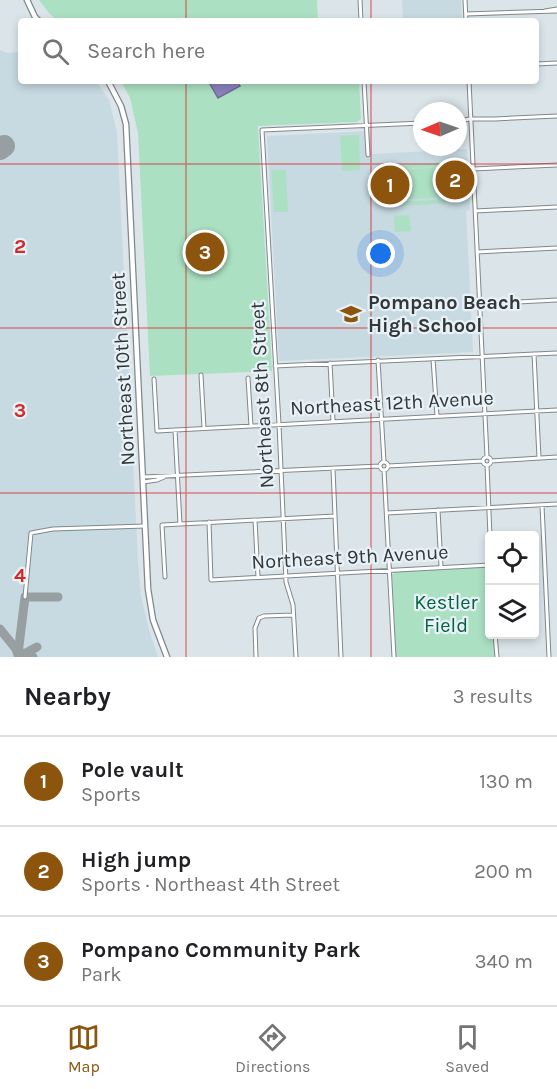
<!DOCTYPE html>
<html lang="en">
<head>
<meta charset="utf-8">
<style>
  :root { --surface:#fff; --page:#f6f6f6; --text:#202124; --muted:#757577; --line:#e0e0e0; --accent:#8d540e }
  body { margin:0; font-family:Karla,sans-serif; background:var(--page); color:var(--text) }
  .controls { position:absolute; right:18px; bottom:18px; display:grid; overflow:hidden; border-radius:6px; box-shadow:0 3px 9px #0003 }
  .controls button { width:54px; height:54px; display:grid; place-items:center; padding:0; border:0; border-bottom:2px solid var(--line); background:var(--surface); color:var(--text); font:30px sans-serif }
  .compass { position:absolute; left:413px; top:102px; width:54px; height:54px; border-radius:50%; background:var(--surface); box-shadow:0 3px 9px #0003; rotate:268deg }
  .you { position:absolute; left:381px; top:254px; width:21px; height:21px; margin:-15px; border:4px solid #fff; border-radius:50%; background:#1a73e8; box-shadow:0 0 0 9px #1a73e833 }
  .badge { display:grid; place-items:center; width:39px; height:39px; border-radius:50%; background:var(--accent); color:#fff; font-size:20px; font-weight:700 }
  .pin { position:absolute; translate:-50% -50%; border:3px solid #fff; box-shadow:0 2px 6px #0006 }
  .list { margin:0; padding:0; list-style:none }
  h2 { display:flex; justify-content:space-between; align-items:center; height:78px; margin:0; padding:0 24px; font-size:26px }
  h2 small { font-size:20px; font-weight:400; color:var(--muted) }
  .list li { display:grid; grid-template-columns:39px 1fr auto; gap:18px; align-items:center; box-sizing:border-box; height:90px; padding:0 24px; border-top:2px solid var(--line) }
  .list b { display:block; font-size:22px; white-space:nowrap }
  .list p { margin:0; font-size:20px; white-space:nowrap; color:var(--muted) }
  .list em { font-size:20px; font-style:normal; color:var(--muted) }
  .icon { flex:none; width:33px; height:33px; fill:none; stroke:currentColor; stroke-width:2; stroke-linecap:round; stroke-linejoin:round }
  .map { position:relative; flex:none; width:557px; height:657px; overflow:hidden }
  .search { position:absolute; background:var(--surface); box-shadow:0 3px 9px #0003; left:18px; right:18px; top:18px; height:66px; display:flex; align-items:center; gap:15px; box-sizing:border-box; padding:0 21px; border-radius:6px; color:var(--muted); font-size:22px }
  .sheet { height:348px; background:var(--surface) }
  nav { display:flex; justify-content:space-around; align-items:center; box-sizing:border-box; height:84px; border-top:2px solid var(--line); background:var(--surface); font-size:16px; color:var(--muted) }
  nav a { display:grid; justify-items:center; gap:3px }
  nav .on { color:var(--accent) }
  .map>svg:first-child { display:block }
  .built { fill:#c7d9e1 }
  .green { fill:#ace0c3; fill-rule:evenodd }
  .water { fill:#8b82bf; stroke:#716c97; stroke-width:1.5 }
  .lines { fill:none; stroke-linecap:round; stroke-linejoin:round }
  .taxiway { stroke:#989fa2; stroke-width:9 }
  .runway { stroke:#989fa2; stroke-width:22 }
  .street-casing { stroke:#7f888c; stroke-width:5 }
  .secondary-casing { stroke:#7f888c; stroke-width:7 }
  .street { stroke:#fff; stroke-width:3 }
  .secondary { stroke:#fff; stroke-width:4.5 }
  .grid { fill:none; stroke:#d62828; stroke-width:1.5; stroke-opacity:0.55 }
  .labels { text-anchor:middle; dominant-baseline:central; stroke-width:4.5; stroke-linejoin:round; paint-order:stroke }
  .poi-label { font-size:20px; font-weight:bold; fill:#333739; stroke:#e8f2f6; text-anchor:start }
  .street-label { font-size:20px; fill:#333739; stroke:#e8f2f6 }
  .park-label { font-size:20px; fill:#036340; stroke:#e8f2f6 }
  .grid-label { font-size:20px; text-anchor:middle; font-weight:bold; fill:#d62828; stroke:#e8f2f6; stroke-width:4.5; stroke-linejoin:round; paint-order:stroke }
</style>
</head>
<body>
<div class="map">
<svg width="557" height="657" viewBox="0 0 557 657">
  <rect width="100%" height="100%" fill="#dbe5e9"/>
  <path class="built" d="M402 0H461L462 21H403Z
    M0 50 7 53 21 52V81H96L109 100 117 132 138 561 141 596 149 630 158 657H0Z
    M370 131 372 154 467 149 470 210 466 211 473 352 279 361 267 136Z"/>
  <path class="green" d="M39 0H317L318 21H57L48 12Z
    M121 81H359L361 119 357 122 258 126 272 371 150 376 138 133 130 98Z
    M359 135 360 170 342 171 340 136Z
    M465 161 466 165 458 166C470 178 468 193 454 201 443 204 396 207 387 204 380 200 375 193 375 185 375 176 380 170 388 166ZM448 166C462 170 469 190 453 197 446 200 394 203 388 200 384 198 380 194 379 189 377 180 382 174 389 170Z
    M448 167 449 197 394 200 393 170Z
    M271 170H286L288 212H274Z
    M409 215 411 231 395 232 394 216Z
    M488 567 490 571V634L494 635 495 657H396L392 575 395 572Z"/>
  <path class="water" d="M216 81H219L220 83 225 81H237L240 86 218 98 210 84Z"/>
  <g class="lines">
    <path class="taxiway" d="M0 629 16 649 18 655
      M26 653 37 647
      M33 657 26 653 18 654 25 597H58"/>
    <path class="runway" d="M0 149 4 146"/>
    <defs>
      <path id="street" d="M360 0 361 21
        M465 0 466 21
        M545 11 557 9
        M466 14 557 11
        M536 64 557 63
        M364 81 368 155
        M469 81 487 457
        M458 121 470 119H495L557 116
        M473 169 557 165
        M475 211 557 207
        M477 252 557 248
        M479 304 557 300
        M534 354 539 458
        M433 359 437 416
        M378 360 384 462
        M330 363 333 421
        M275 366 557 353
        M201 375 204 428
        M248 378 251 426
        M154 379 157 431 557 410
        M175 430 180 524
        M483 461a4 4 0 1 1 8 0a4 4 0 1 1-8 0Z
        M491 461 557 457
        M380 466a4 4 0 1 1 8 0a4 4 0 1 1-8 0Z
        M487 465 490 536
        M388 466 483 461
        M333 469 341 657
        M384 470 394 657
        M143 477 380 466
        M143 482 157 480 164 477
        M542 505 549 657
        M438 510 441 567
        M387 513 557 504
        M255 520 258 577
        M209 522 211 580 490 565
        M165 577 162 525 335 516
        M25 597 31 533 53 529 145 526
        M495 634 497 657
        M256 657 255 628 259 618 264 616 293 615
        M296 657 293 605 286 582 279 424 262 130 422 123"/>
      <path id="secondary" d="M27 0 35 17 39 21
        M108 81 121 106 126 124 148 589 153 620 167 657"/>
    </defs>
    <use href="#street" class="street-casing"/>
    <use href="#secondary" class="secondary-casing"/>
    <use href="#street" class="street"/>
    <use href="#secondary" class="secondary"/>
  </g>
  <path class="grid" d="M186 0V21M371 0V21M186 81V657M371 81V657M0 164H557M0 328H557M0 493H557"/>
  <defs>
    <symbol id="school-bare" viewBox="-9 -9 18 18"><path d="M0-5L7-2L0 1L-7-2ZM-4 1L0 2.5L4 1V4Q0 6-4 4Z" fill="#8d540e" stroke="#e8f2f6" stroke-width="2.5" paint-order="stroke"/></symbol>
  </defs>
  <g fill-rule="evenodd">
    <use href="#school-bare" x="336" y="299" width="30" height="30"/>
  </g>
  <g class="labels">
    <g class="poi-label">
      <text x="368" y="302">Pompano Beach<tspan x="368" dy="23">High School</tspan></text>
    </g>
    <g class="street-label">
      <text transform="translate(123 369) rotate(-93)">Northeast 10th Street</text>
      <text transform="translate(262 395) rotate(-93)">Northeast 8th Street</text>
      <text transform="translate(392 403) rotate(-3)">Northeast 12th Avenue</text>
      <text transform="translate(350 557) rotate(-3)">Northeast 9th Avenue</text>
    </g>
    <g class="park-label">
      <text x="446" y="602">Kestler<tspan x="446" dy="23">Field</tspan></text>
    </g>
  </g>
  <g class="grid-label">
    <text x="20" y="253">2</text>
    <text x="20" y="417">3</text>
    <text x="20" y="582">4</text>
  </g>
</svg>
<div class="controls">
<button><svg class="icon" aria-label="locate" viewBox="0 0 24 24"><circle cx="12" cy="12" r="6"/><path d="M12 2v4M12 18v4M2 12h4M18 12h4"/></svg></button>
<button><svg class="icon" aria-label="layers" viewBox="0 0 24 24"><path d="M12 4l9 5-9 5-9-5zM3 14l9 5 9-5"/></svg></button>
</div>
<svg class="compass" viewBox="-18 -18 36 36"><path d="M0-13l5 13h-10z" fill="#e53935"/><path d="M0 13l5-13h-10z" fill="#757577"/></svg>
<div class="you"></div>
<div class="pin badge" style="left:390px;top:185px">1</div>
<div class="pin badge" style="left:455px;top:180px">2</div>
<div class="pin badge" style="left:205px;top:252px">3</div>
<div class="search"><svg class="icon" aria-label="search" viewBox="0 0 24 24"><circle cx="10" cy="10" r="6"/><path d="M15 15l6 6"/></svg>Search here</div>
</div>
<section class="sheet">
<h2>Nearby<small>3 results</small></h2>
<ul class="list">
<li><span class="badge">1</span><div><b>Pole vault</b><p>Sports</p></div><em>130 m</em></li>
<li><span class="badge">2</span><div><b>High jump</b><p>Sports · Northeast 4th Street</p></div><em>200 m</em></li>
<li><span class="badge">3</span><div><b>Pompano Community Park</b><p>Park</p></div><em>340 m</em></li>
</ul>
</section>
<nav>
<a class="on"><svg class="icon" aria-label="map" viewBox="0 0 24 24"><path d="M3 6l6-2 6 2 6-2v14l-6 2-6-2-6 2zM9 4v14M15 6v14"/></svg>Map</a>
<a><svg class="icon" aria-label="directions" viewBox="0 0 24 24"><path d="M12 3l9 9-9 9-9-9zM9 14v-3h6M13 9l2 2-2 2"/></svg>Directions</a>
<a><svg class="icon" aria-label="saved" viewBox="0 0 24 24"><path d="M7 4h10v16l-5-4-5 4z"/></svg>Saved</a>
</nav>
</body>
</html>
